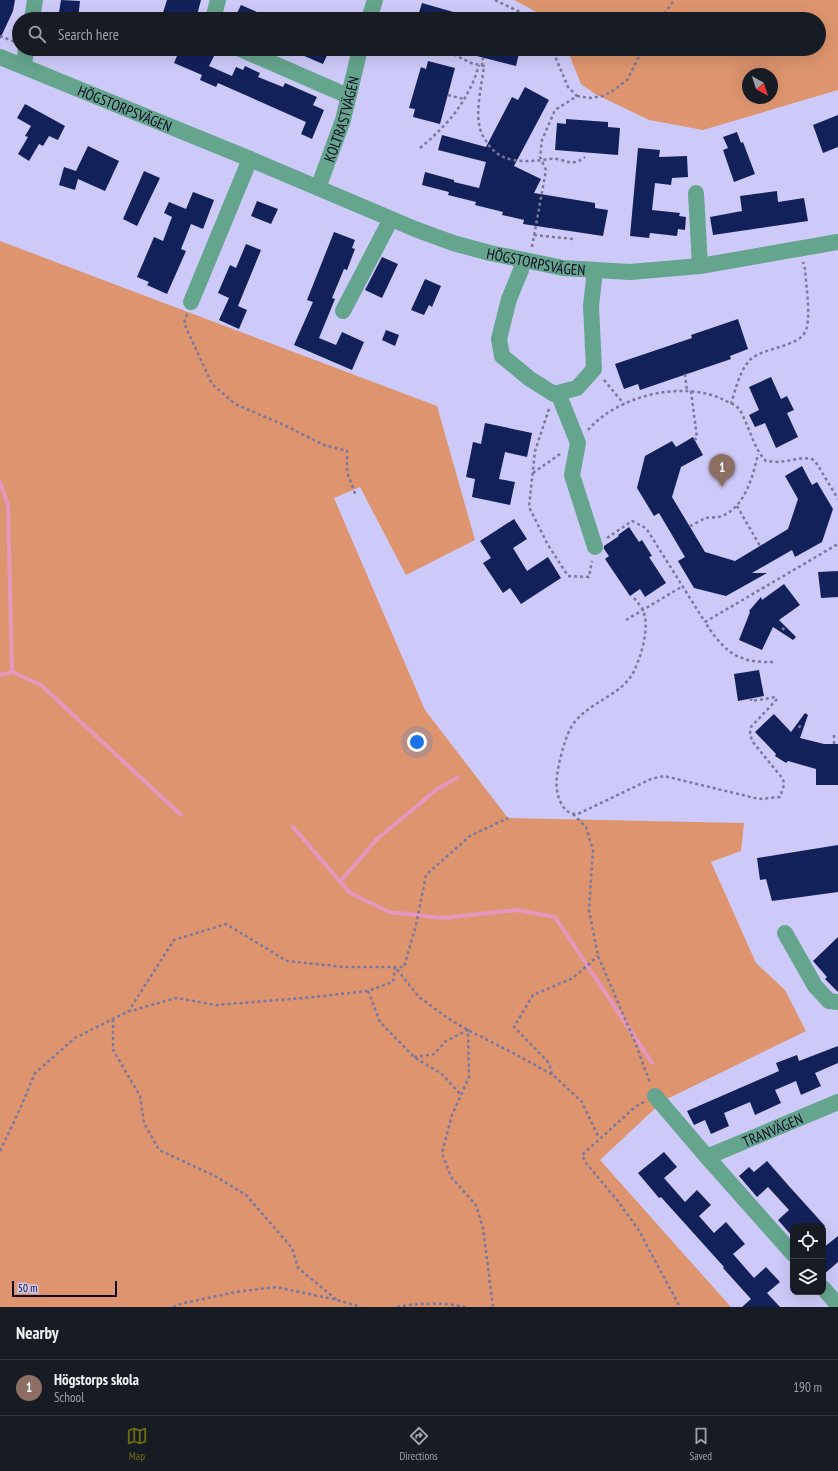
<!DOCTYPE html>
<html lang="en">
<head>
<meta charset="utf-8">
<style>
  :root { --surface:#171b24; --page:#242831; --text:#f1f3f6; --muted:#9ea1a6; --line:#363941; --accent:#6f6d0d }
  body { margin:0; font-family:"PT Sans Narrow",sans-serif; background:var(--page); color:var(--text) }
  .controls { position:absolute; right:12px; bottom:12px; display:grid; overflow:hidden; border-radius:8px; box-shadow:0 4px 16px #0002 }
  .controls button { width:36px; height:36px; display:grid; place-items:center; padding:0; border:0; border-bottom:1px solid var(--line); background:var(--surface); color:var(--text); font:20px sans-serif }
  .compass { position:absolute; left:742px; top:68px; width:36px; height:36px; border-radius:50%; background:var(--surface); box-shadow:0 4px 16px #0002; rotate:141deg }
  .scale { position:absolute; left:12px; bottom:10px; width:105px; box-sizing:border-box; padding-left:4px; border:2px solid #0e0924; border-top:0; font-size:11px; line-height:14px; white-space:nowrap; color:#0e0924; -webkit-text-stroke:3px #cdcaf9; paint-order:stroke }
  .you { position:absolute; left:417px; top:742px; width:14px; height:14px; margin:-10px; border:3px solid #fff; border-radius:50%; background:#1a73e8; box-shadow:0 0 0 6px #1a73e833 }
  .badge { display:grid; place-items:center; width:26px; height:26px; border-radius:50%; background:var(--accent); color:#fff; font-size:13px; font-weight:700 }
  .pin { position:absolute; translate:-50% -33px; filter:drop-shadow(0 1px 2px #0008) }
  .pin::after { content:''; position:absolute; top:21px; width:14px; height:12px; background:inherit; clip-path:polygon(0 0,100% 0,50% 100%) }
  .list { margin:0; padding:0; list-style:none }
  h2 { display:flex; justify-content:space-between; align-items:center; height:52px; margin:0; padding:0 16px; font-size:17px }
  h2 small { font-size:13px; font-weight:400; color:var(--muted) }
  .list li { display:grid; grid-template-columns:26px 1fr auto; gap:12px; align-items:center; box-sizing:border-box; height:56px; padding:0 16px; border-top:1px solid var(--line) }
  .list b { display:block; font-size:15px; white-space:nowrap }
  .list p { margin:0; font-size:13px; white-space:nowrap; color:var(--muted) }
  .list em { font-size:13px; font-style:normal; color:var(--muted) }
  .icon { flex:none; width:22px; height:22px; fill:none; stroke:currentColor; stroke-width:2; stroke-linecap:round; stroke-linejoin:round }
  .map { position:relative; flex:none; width:838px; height:1307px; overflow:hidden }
  .search { position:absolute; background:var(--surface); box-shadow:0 4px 16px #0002; left:12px; right:12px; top:12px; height:44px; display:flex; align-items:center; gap:10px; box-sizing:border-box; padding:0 14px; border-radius:22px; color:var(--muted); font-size:15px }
  .sheet { height:108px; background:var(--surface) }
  nav { display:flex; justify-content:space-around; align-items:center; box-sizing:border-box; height:56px; border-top:1px solid var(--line); background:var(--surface); font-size:11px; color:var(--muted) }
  nav a { display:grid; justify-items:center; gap:2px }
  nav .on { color:var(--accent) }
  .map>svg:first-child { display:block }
  .green { fill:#de956f; fill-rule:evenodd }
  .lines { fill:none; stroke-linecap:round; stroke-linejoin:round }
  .stream { stroke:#e597be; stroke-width:4 }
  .building { fill:#13215b }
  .path { stroke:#7b779d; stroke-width:2.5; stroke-dasharray:3 3; stroke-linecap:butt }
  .minor { stroke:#65a48d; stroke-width:16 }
  .labels { text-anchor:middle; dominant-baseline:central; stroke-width:4; stroke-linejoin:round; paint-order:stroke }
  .street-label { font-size:15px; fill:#0e0924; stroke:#cdcaf9 }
</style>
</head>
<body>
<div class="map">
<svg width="838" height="1307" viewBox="0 0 838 1307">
  <rect width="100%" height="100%" fill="#cdcaf9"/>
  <path class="green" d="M514 0H838V90L703 130 649 120 595 94 581 84 567 49H819V19H546L542 15ZM748 74H772V98H748Z
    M0 241 437 406 475 540 406 575 360 487 334 498 425 710 508 818 744 823 741 851 711 862 756 963 785 990 806 1031 663 1101 600 1160 731 1307H0Z"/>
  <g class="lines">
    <path class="stream" d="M0 482 8 505 12 672
      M0 675 12 672 41 685 181 815
      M293 827 350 893 389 912 443 918 517 910 555 917 652 1063
      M340 882 376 840 436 790 457 778"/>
  </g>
  <path class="building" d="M0 0H15L13 11 0 39Z
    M61 0 80 1 78 19H58Z
    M167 0H201L196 19H161Z
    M422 3 467 16V19H417Z
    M241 5 273 19H234Z
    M180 49H198L214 56 209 66 232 76 236 67 243 70 245 66 260 73 258 77 283 87 285 83 317 97 313 105 324 110 312 139 301 134 306 122 218 83 216 87 200 80 202 75 174 63Z
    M288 49H330L323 64Z
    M465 49H520L516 66 465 53Z
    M428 61 455 68 440 124 413 117 415 109 409 108 421 67 426 69Z
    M525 87 549 100 514 166 541 179 534 193 595 203V208L608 210 603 236 523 224 524 220 502 215 503 212 475 205 476 202 448 195 449 192 422 185 425 172 454 180V182L479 188 486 162 438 150 442 135 486 147 512 97 518 100Z
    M25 104 65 126 58 140 49 136 43 146 39 144 29 161 18 154 28 137 25 136 31 126 17 118Z
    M838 115V147L823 153 813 125Z
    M566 119 608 122V127L620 128 618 155 555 150 557 123 566 124Z
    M737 132 741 143 743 142 755 174 734 182 723 150 728 148 723 137Z
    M88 146 119 161 105 191 78 179 75 190 59 185 64 167 76 171Z
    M638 148 660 150 659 157 687 156 688 177 672 178 671 185 655 183 652 210 680 213 679 216 686 217 685 230 678 229 677 236 650 233 649 238 630 236Z
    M144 171 160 178 137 226 123 219Z
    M777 191 778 202 804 198 808 221 713 235 710 217 742 211 740 196Z
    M193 192 214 200 203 229 191 224 181 249 186 251 167 294 147 285 149 282 137 277 154 237 163 241 172 217 164 213 169 202 186 209Z
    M257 201 278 209 271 224 251 216Z
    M334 232 355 240 352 248 355 249 347 270 344 269 332 298 335 299 319 338 336 345 342 332 364 342 352 370 294 345 313 302 307 300Z
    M246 244 261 250 238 306 247 310 239 329 219 320 229 298 218 293 230 265 236 268Z
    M382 257 398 264 382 298 365 290Z
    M425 279 441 286 432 307 429 305 424 315 411 310Z
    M738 319 748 349 730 356 731 359 640 390 638 384 624 389 615 364 692 338 691 335Z
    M386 330 399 335 395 346 382 340Z
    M771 377 781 399 787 396 794 410 787 413 798 437 776 448 765 423 755 427 749 415 759 410 749 387Z
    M485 423 532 433 527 457 505 452 499 479 515 482 510 505 472 497 475 479 466 477 473 442 481 444Z
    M693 437 703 455 681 467 672 497 705 552 735 561 788 529 798 499 785 476 802 466 812 485 817 482 833 509 822 542 795 557 792 550 752 573H767L726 596 694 588 678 561 685 557 659 513 654 516 637 488 645 456 672 441 676 447Z
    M514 519 527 539 513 548 527 571 548 557 561 578 521 604 510 588 503 593 483 563 491 558 480 541Z
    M629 527 639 542 642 540 652 556 649 557 666 583 645 597 640 589 630 596 605 559 609 556 604 549V546L619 536 618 535Z
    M838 571V597L821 598 818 572Z
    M784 584 800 605 779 620 796 637 793 640 773 627 762 650 739 640 750 612 749 611 761 597 762 600Z
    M759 670 764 696 738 701 734 674Z
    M805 713 808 715 800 738 824 744H838V785H816V769L788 761 786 763 775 756 776 754 755 732 774 714 791 732Z
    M838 845V892L772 901 766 879 760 880 757 858Z
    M838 937V992L825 979 827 977 813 961Z
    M838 1046V1063L815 1073 821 1086 801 1095 796 1081 775 1090 781 1103 755 1115 750 1102 724 1113 729 1126 711 1134 705 1120 694 1125 687 1111 779 1071 776 1063 797 1055 799 1061Z
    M664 1152 677 1167 664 1178 685 1202 697 1190 711 1205 699 1216 714 1233 726 1222 745 1244 733 1254 754 1278 766 1267 780 1282 767 1293 780 1307H742L751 1299 723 1268 724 1267 661 1197 659 1198 638 1173Z
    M767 1161 788 1185 825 1226H793V1237L778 1220 789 1210 768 1187 757 1197 739 1176 749 1167 754 1172Z
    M838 1236V1262L823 1275V1248Z"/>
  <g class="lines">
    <path class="path" d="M495 0 522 13 530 19
      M661 19 674 0
      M0 36 15 42
      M443 49 471 63 484 66C482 84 475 111 480 128 481 134 485 139 488 144 503 165 528 162 550 159 565 157 569 169 585 157
      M482 66 483 58
      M448 95 464 99
      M577 96 590 98 603 96 614 90 627 80 643 49
      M420 148C448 125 469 100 479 65
      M534 235 573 239
      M532 247 546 170 540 157 542 140 555 110 577 96 568 87 552 49
      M187 314 184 323 212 384 235 404 284 425 324 445 347 451V472L356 496
      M685 374 687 391
      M604 380 624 404
      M691 391 697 438 694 440
      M731 404C735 391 740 369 751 359 765 347 800 347 806 330 811 316 806 285 805 269L803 262
      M549 409 535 451 529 507 548 545 568 576 589 577 592 561
      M588 430C617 396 682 380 722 399 727 402 735 404 738 408 741 410 742 415 744 418 751 433 755 450 766 461L779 462 804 458 812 459 817 464 838 499
      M533 473 560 454
      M737 506 760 546
      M690 526C695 524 701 520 706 518 711 517 717 518 722 516 745 507 753 476 758 454
      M607 538 632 521 646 528 705 622
      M634 598C637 602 641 606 643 610 650 627 642 653 635 669 623 696 591 700 574 723 566 734 564 746 560 759 557 774 554 787 560 801 564 810 570 816 580 813L651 779 664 776 759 799 780 797 784 785 783 779 752 741 750 733 751 727 778 698
      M626 620 683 586
      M782 628 786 631
      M773 662C763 662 751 662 742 658 725 652 714 636 705 622L838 544
      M751 698V701L777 697
      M799 728 801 724
      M834 744V733
      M573 814 586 827 593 850 589 910 598 956 635 1042 650 1083
      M368 991 380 1022 414 1057 442 1074 461 1095
      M128 1012 174 940 226 924 287 961 344 967H404L416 925 426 875 470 836 508 818
      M113 1019V1050L140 1096 144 1123 159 1150 215 1176 246 1195 292 1248 298 1268 337 1300
      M414 1057 434 1054 446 1041 468 1030 469 1077 452 1115 442 1153 451 1177 476 1205 483 1228 493 1307
      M552 1074 549 1063 514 1027 533 995 573 978 598 956
      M644 1102 635 1107 582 1155 586 1163 617 1200 638 1229 680 1307
      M0 1151 20 1109 35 1073 75 1038 127 1012 176 998 216 1005 304 998 368 991 393 982 395 967 419 997 449 1019 468 1030 513 1053 553 1075 582 1102 599 1138
      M173 1307 184 1303 236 1292 276 1287 337 1300 361 1307
      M397 1307C419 1303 443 1302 465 1307"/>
    <g class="minor">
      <path d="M32 19 35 0"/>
      <path d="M213 19 218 0"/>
      <path d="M369 19 375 0"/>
      <path d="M240 49 348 96"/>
      <path id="s1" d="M0 57 250 159 415 229 453 243 490 253 563 268 630 272 700 266 838 242"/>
      <path d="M24 66 26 49"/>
      <path id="s2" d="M318 188 343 120 360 49"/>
      <path d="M696 193 700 266"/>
      <path d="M523 260 521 270 509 299 499 339 502 356 530 379 554 394 577 388 594 369 591 306 595 270"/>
      <path d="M191 302 250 159"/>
      <path d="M343 311 391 219"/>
      <path d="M558 393 578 443 572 475 595 547"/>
      <path d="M785 933 815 986 829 1001 838 1002"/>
      <path d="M655 1096 707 1157 793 1254"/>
      <path id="s3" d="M707 1157 838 1102"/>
      <path d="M823 1288 838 1305"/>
    </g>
  </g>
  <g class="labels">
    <g class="street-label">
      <text stroke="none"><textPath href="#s1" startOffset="135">HÖGSTORPSVÄGEN</textPath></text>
      <text stroke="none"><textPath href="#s2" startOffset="73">KOLTRASTVÄGEN</textPath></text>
      <text stroke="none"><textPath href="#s1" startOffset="575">HÖGSTORPSVÄGEN</textPath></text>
      <text stroke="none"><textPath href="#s3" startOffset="71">TRANVÄGEN</textPath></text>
    </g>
  </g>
</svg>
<div class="controls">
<button><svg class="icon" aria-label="locate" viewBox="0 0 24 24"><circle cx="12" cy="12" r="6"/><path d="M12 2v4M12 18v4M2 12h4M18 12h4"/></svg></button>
<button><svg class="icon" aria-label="layers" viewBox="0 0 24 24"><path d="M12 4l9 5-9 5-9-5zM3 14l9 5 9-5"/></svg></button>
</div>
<svg class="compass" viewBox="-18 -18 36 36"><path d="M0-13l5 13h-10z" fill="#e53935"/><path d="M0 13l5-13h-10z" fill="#9ea1a6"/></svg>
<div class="scale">50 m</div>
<div class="you"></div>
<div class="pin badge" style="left:722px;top:487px;background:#8d6e63">1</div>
<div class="search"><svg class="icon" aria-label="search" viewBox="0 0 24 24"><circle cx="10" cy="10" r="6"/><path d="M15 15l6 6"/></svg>Search here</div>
</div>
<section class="sheet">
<h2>Nearby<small></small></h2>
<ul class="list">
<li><span class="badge" style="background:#8d6e63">1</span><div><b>Högstorps skola</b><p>School</p></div><em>190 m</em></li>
</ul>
</section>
<nav>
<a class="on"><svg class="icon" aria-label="map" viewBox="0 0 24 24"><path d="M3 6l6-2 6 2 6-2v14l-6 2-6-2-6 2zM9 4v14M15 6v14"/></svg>Map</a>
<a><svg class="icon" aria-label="directions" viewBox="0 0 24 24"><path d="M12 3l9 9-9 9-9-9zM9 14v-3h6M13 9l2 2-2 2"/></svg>Directions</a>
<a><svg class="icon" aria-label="saved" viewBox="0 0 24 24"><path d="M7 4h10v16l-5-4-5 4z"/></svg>Saved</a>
</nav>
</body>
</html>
